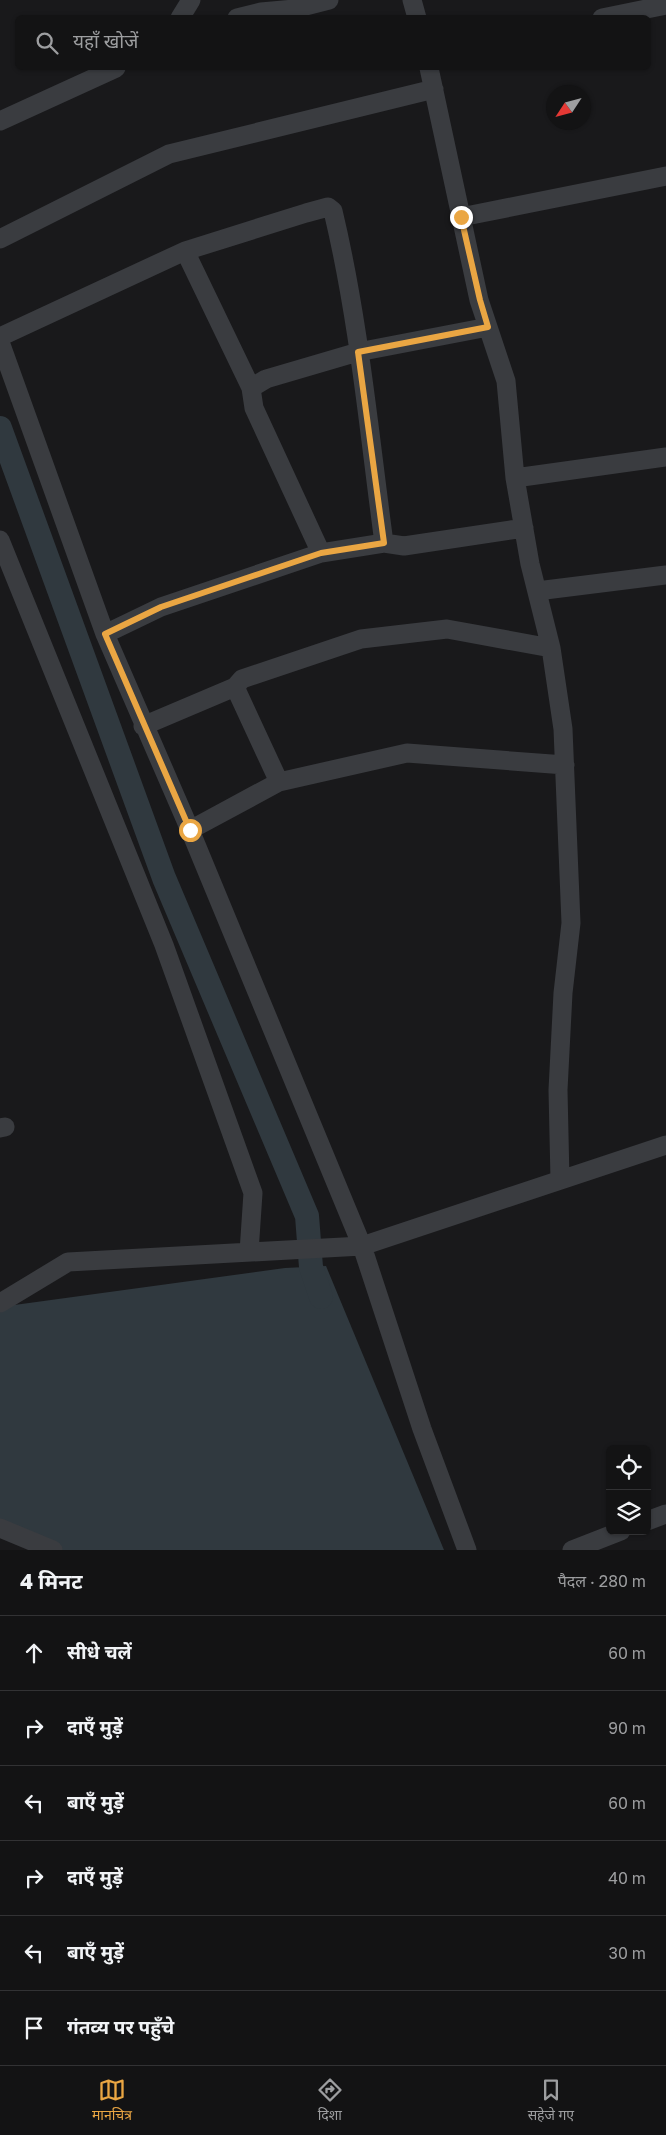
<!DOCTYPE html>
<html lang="hi">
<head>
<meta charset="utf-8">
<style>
  :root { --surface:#131314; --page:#1c1c1d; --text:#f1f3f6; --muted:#9d9ea0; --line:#323234; --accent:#eaa643 }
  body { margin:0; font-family:"Golos Text","Noto Sans Devanagari",sans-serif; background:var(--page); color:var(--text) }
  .controls { position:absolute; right:15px; bottom:15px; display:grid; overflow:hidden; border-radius:8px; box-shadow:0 1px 4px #0004 }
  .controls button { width:45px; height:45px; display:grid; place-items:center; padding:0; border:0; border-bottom:1px solid var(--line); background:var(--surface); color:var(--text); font:25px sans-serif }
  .compass { position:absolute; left:546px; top:85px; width:45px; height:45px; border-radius:50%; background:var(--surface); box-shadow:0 1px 4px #0004; rotate:234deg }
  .stop { position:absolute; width:15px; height:15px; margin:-11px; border:4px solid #eaa643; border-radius:50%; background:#fff }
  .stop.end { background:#eaa643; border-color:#fff; box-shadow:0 1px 5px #0008 }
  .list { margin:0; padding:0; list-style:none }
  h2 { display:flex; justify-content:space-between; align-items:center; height:65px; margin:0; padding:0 20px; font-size:21px }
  h2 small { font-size:16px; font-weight:400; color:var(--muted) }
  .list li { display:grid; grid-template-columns:32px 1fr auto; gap:15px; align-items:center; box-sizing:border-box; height:75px; padding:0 20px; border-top:1px solid var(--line) }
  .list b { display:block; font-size:19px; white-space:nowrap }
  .list em { font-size:16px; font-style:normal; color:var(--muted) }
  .icon { flex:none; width:28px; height:28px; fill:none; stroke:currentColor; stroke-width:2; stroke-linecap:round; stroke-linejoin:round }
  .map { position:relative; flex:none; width:666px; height:1550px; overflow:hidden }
  .search { position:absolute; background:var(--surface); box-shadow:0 1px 4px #0004; left:15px; right:15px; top:15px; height:55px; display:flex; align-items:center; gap:12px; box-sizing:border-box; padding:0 18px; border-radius:8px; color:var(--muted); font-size:19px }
  .sheet { height:515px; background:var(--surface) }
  nav { display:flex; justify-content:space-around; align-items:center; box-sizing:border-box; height:70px; border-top:1px solid var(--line); background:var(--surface); font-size:14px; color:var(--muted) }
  nav a { display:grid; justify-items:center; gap:2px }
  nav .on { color:var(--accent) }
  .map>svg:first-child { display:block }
  .water { fill:#30393f }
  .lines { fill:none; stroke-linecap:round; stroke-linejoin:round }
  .canal { stroke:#30393f; stroke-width:24 }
  .street { stroke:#3a3c40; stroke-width:19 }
  .route { stroke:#eaa643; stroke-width:6 }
</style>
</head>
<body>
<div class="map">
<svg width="666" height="1550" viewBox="0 0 666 1550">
  <rect width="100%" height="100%" fill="#19191b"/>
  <path class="water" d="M326 1266 444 1550H36L0 1536V1311L7 1306 285 1268Z"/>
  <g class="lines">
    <path class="canal" d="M0 428 164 878 307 1216 311 1267 321 1297"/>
    <path class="street" d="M412 0 417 18
      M180 18 191 0
      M237 18 261 12 294 9 329 0
      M602 18 666 5
      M429 68 479 300 506 381 515 478 530 564 551 648 563 729 571 923 563 993 558 1090 560 1180
      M0 121 116 68
      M461 217 666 176
      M0 239 169 154 434 89
      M185 251 251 388 254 408 321 553
      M0 337 185 251 306 213 328 207 333 211C359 320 369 432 384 543
      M0 342 105 634 190 830 362 1246 422 1429 467 1550
      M251 388 266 379 358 352 488 327
      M515 478 666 457
      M0 540 164 945 253 1193 249 1252
      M537 591 666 575
      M105 634 161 607 321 553 384 543 404 546 524 528
      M235 687 279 782
      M143 726 235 687 242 679 361 639 447 629 551 648
      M190 830 279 782 407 753 565 765
      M0 1128 5 1127
      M0 1303 68 1262 362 1246 666 1145
      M647 1521 666 1514
      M0 1528 53 1550
      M572 1550 621 1531"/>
  </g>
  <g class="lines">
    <path class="route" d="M190 830 105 634 161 607 321 553 384 543 358 352 488 327 480 300 461 217"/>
  </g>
</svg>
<div class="controls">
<button><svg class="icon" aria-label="locate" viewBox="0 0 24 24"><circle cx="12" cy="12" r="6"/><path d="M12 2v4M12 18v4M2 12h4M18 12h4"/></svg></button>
<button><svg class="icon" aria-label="layers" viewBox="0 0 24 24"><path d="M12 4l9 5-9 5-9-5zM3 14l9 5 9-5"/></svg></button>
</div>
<svg class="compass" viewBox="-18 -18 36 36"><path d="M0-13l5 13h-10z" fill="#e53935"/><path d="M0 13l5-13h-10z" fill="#9d9ea0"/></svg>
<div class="stop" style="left:190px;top:830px"></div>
<div class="stop end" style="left:461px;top:217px"></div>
<div class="search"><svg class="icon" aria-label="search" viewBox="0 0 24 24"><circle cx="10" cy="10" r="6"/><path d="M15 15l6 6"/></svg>यहाँ खोजें</div>
</div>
<section class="sheet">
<h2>4 मिनट<small>पैदल · 280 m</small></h2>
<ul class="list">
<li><svg class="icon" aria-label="ahead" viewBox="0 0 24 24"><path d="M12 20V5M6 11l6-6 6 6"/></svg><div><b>सीधे चलें</b></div><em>60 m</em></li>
<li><svg class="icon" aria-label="right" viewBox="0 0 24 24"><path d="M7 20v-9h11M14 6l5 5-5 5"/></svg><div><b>दाएँ मुड़ें</b></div><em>90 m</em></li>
<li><svg class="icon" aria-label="left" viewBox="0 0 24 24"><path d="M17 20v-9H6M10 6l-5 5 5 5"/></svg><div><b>बाएँ मुड़ें</b></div><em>60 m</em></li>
<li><svg class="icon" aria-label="right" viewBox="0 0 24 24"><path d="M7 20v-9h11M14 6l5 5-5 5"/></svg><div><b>दाएँ मुड़ें</b></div><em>40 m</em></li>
<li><svg class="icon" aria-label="left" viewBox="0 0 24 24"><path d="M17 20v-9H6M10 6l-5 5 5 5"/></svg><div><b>बाएँ मुड़ें</b></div><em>30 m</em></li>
<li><svg class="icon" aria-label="arrive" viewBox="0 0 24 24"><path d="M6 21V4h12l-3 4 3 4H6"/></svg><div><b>गंतव्य पर पहुँचे</b></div></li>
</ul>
</section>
<nav>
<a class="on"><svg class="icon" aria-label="map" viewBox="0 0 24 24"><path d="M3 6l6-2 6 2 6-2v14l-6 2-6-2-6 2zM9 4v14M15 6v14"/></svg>मानचित्र</a>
<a><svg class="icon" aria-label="directions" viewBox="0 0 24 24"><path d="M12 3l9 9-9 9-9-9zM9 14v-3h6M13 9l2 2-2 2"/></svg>दिशा</a>
<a><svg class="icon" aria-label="saved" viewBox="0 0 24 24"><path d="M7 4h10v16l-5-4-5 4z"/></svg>सहेजे गए</a>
</nav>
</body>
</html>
